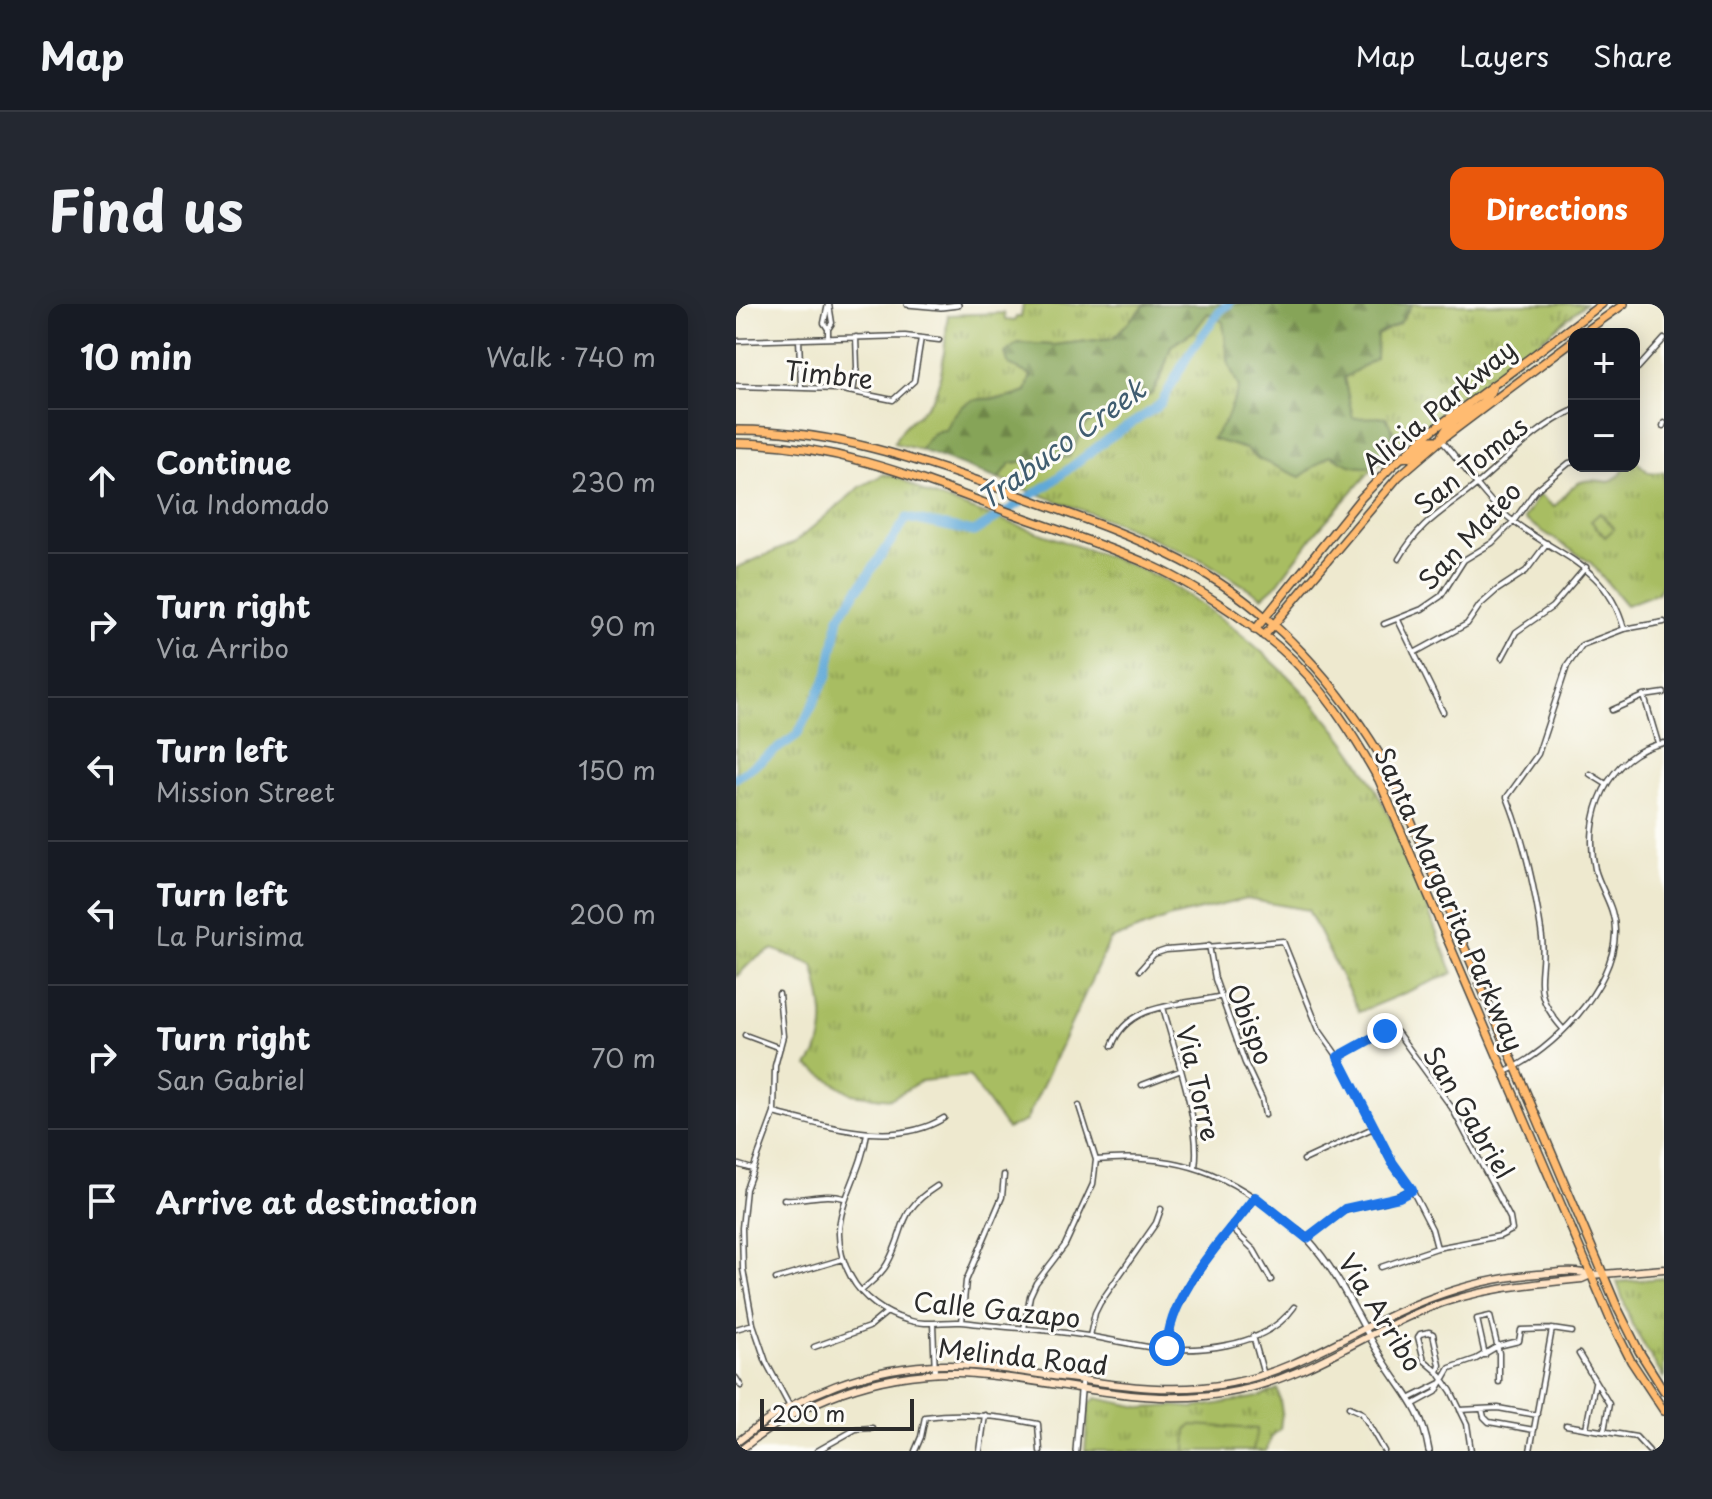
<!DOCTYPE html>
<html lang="en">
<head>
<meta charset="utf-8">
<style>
  :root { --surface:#171b24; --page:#242831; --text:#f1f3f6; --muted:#9ea1a6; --line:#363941; --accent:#ea580c }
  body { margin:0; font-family:"Playpen Sans",sans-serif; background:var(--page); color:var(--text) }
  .controls { position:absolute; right:24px; top:24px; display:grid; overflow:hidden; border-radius:16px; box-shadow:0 4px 20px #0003 }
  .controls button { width:72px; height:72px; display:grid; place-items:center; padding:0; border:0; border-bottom:2px solid var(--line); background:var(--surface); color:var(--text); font:40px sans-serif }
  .scale { position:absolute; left:24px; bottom:20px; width:154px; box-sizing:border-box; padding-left:8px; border:4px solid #2b2b2b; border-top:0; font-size:22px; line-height:28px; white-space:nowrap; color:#2b2b2b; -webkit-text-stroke:6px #fdfcf7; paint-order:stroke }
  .stop { position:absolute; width:24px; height:24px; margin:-18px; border:6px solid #1a73e8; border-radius:50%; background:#fff }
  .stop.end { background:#1a73e8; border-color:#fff; box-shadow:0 2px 8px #0008 }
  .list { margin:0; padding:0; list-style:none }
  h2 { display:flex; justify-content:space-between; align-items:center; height:104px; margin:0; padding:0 32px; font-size:34px }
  h2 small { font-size:26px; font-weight:400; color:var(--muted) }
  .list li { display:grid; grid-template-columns:52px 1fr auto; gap:24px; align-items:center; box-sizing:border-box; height:144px; padding:0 32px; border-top:2px solid var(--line) }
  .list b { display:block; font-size:30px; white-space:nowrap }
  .list p { margin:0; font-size:26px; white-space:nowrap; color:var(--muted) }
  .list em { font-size:26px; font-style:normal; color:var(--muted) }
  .icon { flex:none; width:44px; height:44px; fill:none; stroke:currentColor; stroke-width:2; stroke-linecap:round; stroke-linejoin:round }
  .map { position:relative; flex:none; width:928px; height:1147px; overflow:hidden; border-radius:16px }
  header { display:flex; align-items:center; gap:48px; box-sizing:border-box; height:112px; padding:0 40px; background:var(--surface); border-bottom:2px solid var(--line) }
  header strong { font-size:38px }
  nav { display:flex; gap:44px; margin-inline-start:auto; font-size:28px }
  .intro { display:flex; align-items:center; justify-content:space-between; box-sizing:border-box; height:192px; padding:0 48px }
  h1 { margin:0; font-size:56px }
  .button { padding:20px 36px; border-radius:16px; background:var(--accent); color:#fff; font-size:28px; font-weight:700 }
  main { display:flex; gap:48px; padding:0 48px }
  aside { flex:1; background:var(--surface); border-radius:16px; box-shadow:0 4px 20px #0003 }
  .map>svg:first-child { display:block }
  .grass { fill:url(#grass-tufts); stroke:#6a7446; stroke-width:2 }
  .forest { fill:url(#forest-firs); stroke:#586842; stroke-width:2 }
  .garden { fill:#a8bd62; stroke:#6a7446; stroke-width:2 }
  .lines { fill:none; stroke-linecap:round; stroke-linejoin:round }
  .river { stroke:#60a9d8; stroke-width:9 }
  .minor-casing { stroke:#484844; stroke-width:7 }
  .tertiary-casing { stroke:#484844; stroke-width:8 }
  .secondary-casing { stroke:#484844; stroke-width:9 }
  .primary-casing { stroke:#484844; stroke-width:10 }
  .minor { stroke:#fff; stroke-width:4 }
  .tertiary { stroke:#fff; stroke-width:5 }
  .secondary { stroke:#ffe4c6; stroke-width:6 }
  .primary { stroke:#ffbb71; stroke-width:7 }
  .route { stroke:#1a73e8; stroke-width:10 }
  .labels { text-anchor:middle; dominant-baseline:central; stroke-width:6; stroke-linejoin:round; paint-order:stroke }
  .street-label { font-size:26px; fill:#2b2b2b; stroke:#fdfcf7 }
  .water-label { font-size:28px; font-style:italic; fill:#405d70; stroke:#fdfcf7 }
</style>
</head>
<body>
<header>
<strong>Map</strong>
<nav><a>Map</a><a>Layers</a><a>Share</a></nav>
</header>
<div class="intro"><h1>Find us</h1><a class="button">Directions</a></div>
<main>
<aside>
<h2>10 min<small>Walk · 740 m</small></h2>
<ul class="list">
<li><svg class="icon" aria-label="ahead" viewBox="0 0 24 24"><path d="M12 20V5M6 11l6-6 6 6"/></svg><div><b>Continue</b><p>Via Indomado</p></div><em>230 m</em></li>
<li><svg class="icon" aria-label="right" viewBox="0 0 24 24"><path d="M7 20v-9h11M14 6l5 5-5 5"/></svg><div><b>Turn right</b><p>Via Arribo</p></div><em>90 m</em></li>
<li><svg class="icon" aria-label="left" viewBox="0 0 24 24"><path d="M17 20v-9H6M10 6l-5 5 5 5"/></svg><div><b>Turn left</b><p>Mission Street</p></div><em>150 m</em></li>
<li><svg class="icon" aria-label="left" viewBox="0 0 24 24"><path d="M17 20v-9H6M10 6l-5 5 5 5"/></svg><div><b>Turn left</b><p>La Purisima</p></div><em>200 m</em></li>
<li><svg class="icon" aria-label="right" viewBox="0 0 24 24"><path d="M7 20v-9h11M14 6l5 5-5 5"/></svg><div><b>Turn right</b><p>San Gabriel</p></div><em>70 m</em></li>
<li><svg class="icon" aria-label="arrive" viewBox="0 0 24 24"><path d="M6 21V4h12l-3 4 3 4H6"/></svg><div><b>Arrive at destination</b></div></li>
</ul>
</aside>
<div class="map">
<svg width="928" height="1147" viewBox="0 0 928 1147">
  <defs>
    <pattern id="grass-tufts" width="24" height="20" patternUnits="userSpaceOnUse" patternTransform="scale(2)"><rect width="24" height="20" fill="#a8bd62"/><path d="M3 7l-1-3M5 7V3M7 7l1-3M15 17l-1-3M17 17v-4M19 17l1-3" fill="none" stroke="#899a51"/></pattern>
    <pattern id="forest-firs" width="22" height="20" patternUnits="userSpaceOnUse" patternTransform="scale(2)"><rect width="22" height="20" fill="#86a458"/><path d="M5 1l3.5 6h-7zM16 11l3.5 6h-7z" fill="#6e8649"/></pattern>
  </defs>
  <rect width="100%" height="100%" fill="#fdfcf7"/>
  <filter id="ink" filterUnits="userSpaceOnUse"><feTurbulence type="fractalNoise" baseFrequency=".0125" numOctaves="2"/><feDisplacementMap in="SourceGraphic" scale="16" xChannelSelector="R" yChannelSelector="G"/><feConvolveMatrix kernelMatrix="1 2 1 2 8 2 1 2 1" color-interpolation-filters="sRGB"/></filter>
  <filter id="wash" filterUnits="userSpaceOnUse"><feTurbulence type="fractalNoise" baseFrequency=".006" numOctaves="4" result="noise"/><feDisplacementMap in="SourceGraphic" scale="32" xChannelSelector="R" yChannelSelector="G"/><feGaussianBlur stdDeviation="1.8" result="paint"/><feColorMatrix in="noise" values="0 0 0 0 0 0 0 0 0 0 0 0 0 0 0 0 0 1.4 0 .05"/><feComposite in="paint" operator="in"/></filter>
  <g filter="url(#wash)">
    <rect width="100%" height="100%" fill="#eee9cf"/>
    <path class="grass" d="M287 0H429L409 1 377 34 318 41 282 39 274 61 295 71 290 88C252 105 232 78 210 127L191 135 185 146 158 139C166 118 188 110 198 92 208 72 209 33 212 11L268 9 269 16 279 17 280 13H285Z
      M676 0H849L721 105 658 145 657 125 617 114 608 74 640 54V31L664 19Z
      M472 9 487 18 493 61 503 83 490 116 477 135 510 145 522 155 594 151 617 162 638 163 580 228 542 279 526 293 468 257 386 221 262 175 275 159 333 153 350 120 416 90 426 71 435 42 458 27Z
      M898 155 913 169 928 168V279L922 289 890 301 855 259 788 215 803 190 818 203C840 180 839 172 873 178L884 171 889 162H898Z
      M148 170 164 174 189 189C239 206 288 224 338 241 372 253 409 264 439 283 507 325 575 387 620 453 664 518 686 597 717 669L623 708 572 606 510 595 432 614 374 636 290 817 271 825 233 772 186 777 154 795 116 790 72 762C96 731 87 697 77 661L37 645 17 656 0 673V264L58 239 124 183Z
      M928 974V1075L896 1021 881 978Z
      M542 1085 546 1108 544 1125 536 1132 530 1147H349L353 1100 360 1094 409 1104 437 1102 458 1104 522 1093Z"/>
    <path class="forest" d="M429 0H676L664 19 641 31 640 54 608 74 617 114 650 113C666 142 653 169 618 162 610 161 602 154 594 151L564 173 522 155 510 145 476 135 490 116 503 83 493 61 487 18 472 9 458 27 435 42 426 71 416 89 350 120 333 153 275 159 262 175 185 146C190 135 197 126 210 126 232 78 252 105 290 88L295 71 273 61 269 49 282 39 318 41 377 34 409 1Z"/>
    <path class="garden" d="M864 209 878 225 869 233 855 217Z
      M456 1121 521 1125 517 1147H450L451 1126Z"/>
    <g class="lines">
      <path class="river" d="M0 474 61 431 92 371 103 313 171 214 238 228 312 181 370 136 418 105 426 98 451 53 484 7 493 0"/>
    </g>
  </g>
  <g filter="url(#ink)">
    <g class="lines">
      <defs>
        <path id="minor" d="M92 0 88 19 92 25V34
          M92 25 96 19 93 0
          M63 35 65 83
          M0 37 169 32 203 36
          M902 64 928 35
          M0 82 102 85 157 96 178 77 185 34
          M117 88 121 63 120 33
          M927 122 928 119
          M705 136C727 159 742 187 766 208 813 251 869 255 888 325
          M663 255C685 217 707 208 739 182 771 155 800 123 838 106
          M662 316 707 408
          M648 320 686 305 705 292 728 256 756 239 777 218 800 186 833 159 838 158
          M678 349 731 320 744 301 761 286 790 267 811 239
          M766 354 780 328 816 303 850 263
          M908 392 922 439
          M876 406 908 392 928 389
          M854 470 870 480
          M473 641 479 675 509 759 526 795 529 811
          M404 666 418 650 430 646 547 637 583 726 602 753 656 858 676 886 696 925 701 944
          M43 690 47 732 39 762 38 809 10 885 6 924 7 965 17 1020 30 1058 54 1103
          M427 703C438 746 466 821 459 863
          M827 725C789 682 813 670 805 626 798 581 788 535 771 493L802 450 831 362 846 341 888 325 928 318
          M9 731 44 744
          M376 742C392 697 447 702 486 692
          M602 753 649 727 661 728 716 804 774 914 776 926 764 932 701 944 645 963
          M769 768C817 747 878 683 879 629 880 604 865 587 859 565 847 513 871 449 928 439
          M406 781 443 767
          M38 809C91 822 158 845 208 814
          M131 829C124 883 83 915 115 973 126 994 149 1010 171 1016 189 1022 207 1017 225 1018 238 1019 250 1021 262 1022 292 1025 322 1027 352 1032 372 1035 392 1040 412 1043 458 1049 529 1045 558 1003
          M360 856C454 847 501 875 571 934L609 905 650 897 676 886
          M568 856 637 824
          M0 860 16 865
          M48 895C68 897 88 888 108 894
          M496 925 518 946 535 976
          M40 975 107 955
          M125 987C134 979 145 971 151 960 172 923 159 909 201 882
          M226 1018 230 977 266 893 268 871
          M197 1020 199 1069
          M0 1025 17 1020
          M288 1025 294 992 300 979 329 941 357 880 360 856 343 802
          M354 1032 359 1009 364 999 420 919 425 905
          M517 1032 528 1071
          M78 1043 133 1023 151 1008
          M431 1044C433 990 487 936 519 894
          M843 1050 873 1100 868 1127
          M749 1051 741 1015 754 1012 763 1049V1078
          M702 1068 704 1061 697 1030 693 1028 684 1030 682 1033 688 1056 702 1068 715 1087 731 1120 735 1147
          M0 1074 5 1082
          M675 1094 705 1079
          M678 1100 700 1088 714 1064 740 1055 762 1042 783 1037 785 1026 816 1025 836 1028
          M613 1103 626 1109 648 1147
          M746 1105 748 1113 753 1118 798 1126
          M724 1106 762 1104 801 1111
          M830 1121 900 1133 913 1147
          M850 1124 859 1079
          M81 1147 120 1125 136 1124
          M179 1147 185 1133 189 1113C228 1108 263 1112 302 1120L304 1147
          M244 1147 249 1111
          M794 1147 816 1025"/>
        <path id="tertiary" d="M171 0 205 3 222 1
          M571 934C605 972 620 1012 646 1054 668 1091 685 1101 693 1147
          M340 1147 346 1076"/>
        <path id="secondary" d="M0 1139C59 1091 135 1060 212 1061 252 1061 292 1069 332 1074 387 1082 440 1090 495 1079 568 1065 626 1019 695 994 729 981 765 973 801 970 819 969 837 965 855 971
          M3 1147C66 1096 141 1068 222 1069 316 1073 407 1107 501 1087 570 1073 626 1031 690 1005 740 985 793 980 846 975L855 971 928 965"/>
        <path id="primary" d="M846 30 888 0
          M0 126C94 126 178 154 265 185 325 207 388 227 446 257 536 303 606 383 655 470L882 1005 903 1047 928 1087
          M0 139C102 140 182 174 275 209 321 226 368 241 412 260 452 277 512 317 545 345 586 380 617 430 643 476L875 1017 895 1057 928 1107
          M665 154 677 152 696 136H705C711 110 752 107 757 81
          M519 326 625 194 654 164 697 126 866 0
          M528 332 662 173 705 136 838 36"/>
      </defs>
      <use href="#minor" class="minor-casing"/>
      <use href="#tertiary" class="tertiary-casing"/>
      <use href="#secondary" class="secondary-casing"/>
      <use href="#primary" class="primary-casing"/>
      <use href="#minor" class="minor"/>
      <use href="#tertiary" class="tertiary"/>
      <use href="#secondary" class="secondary"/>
      <use href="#primary" class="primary"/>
    </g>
  </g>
  <g class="lines" filter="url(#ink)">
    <path class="route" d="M431 1044C433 989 487 936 519 893L571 934 609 905 663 893 676 886 656 858 602 753 649 727"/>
  </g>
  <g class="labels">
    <g class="street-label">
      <text transform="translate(93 70) rotate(6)">Timbre</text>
      <text transform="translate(702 102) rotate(-40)">Alicia Parkway</text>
      <text transform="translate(734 161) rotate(-39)">San Tomas</text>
      <text transform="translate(733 231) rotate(-47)">San Mateo</text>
      <text transform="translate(714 595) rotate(66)">Santa Margarita Parkway</text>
      <text transform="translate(515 720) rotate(69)">Obispo</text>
      <text transform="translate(463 779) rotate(77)">Via Torre</text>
      <text transform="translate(733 808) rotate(59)">San Gabriel</text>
      <text transform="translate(261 1005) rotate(6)">Calle Gazapo</text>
      <text transform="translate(645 1008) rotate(58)">Via Arribo</text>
      <text transform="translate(287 1052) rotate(6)">Melinda Road</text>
    </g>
    <g class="water-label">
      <text transform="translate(325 139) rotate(-36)">Trabuco Creek</text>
    </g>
  </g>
</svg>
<div class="controls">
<button>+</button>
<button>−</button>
</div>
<div class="scale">200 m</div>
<div class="stop" style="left:431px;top:1044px"></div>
<div class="stop end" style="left:649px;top:727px"></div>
</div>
</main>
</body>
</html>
